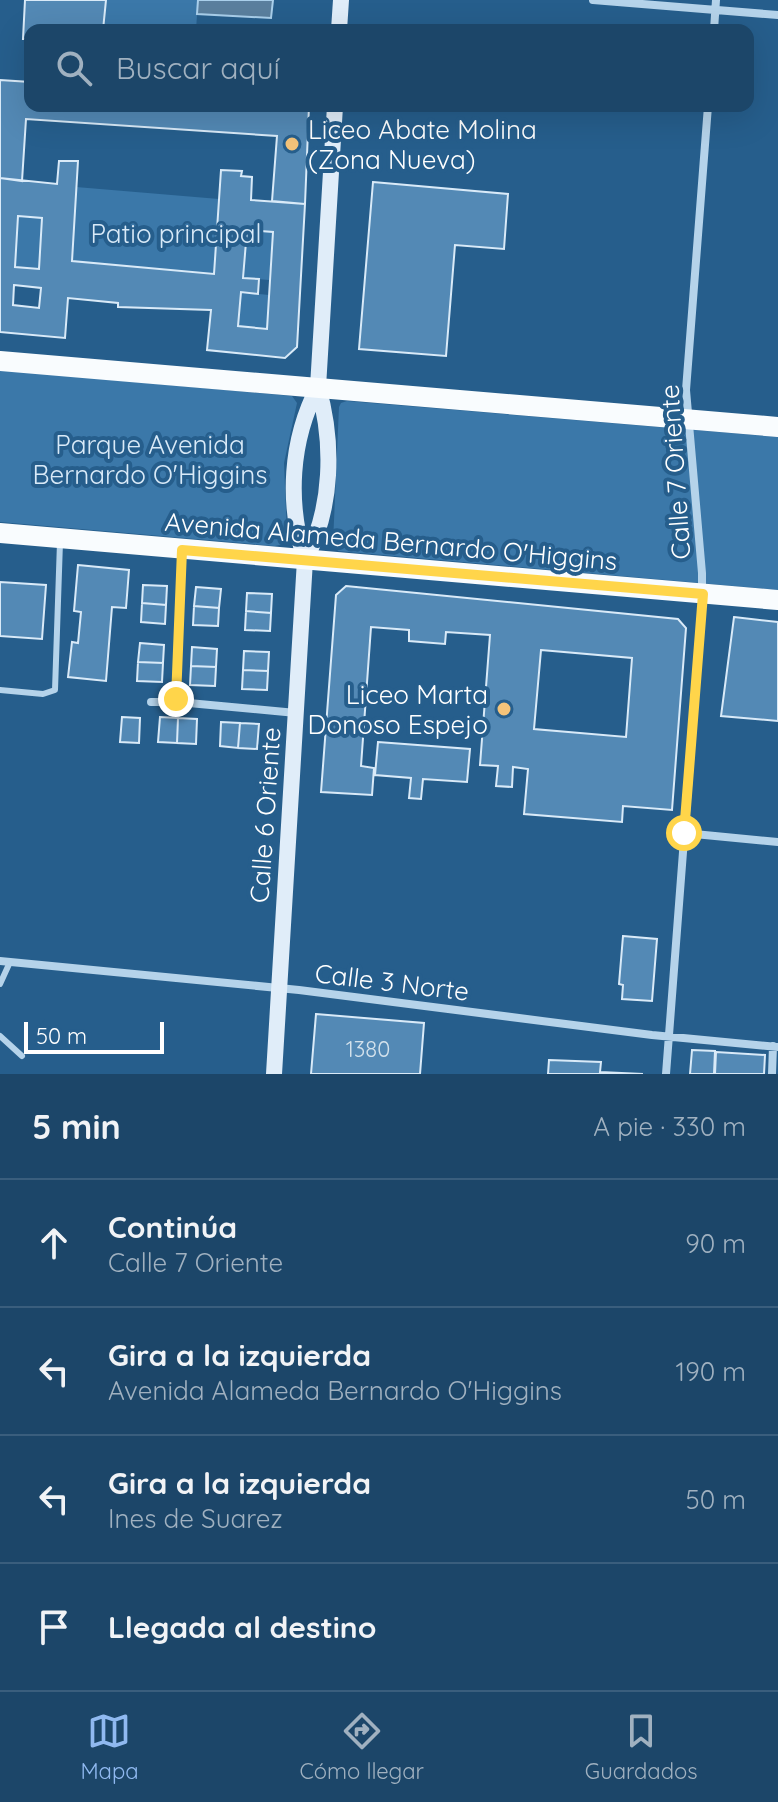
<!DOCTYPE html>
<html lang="es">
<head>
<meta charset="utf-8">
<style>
  :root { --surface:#1c4669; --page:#254d6f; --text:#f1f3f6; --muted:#a0b1c0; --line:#3a5e7d; --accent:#90b9f0 }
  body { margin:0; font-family:Quicksand,sans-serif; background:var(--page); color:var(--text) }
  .scale { position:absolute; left:24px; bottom:20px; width:140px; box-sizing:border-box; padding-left:8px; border:4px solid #fff; border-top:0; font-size:22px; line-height:28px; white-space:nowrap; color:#fff; -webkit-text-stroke:6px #265e8c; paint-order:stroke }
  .stop { position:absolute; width:24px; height:24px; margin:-18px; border:6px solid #ffd54a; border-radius:50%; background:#fff }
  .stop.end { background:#ffd54a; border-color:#fff; box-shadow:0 2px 8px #0008 }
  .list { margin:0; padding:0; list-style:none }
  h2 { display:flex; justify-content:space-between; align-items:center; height:104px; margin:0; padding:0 32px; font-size:34px }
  h2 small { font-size:26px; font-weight:400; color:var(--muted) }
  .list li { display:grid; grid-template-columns:52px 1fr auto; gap:24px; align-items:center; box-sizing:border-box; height:128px; padding:0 32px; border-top:2px solid var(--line) }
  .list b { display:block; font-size:30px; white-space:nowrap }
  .list p { margin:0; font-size:26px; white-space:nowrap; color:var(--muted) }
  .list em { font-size:26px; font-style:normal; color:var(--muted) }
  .icon { flex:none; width:44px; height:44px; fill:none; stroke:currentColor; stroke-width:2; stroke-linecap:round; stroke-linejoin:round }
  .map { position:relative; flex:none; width:778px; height:1074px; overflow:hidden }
  .search { position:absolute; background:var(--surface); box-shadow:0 8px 32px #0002; left:24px; right:24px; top:24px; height:88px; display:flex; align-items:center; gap:20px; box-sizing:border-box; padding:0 28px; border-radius:16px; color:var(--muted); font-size:30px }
  .sheet { height:616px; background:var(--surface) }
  nav { display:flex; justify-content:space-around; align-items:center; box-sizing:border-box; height:112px; border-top:2px solid var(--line); background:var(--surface); font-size:22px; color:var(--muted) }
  nav a { display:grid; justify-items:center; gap:4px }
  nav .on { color:var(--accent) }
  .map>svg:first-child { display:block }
  .green { fill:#3b78a9 }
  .water { fill:#5a7f9e; stroke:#a9cfeb; stroke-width:2 }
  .building { fill:#5389b5; stroke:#d9eaf8; stroke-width:2; fill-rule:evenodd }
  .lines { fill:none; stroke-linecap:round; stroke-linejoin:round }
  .lane { stroke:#b5d3ea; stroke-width:6 }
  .street { stroke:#b5d3ea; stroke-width:8 }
  .secondary { stroke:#e0edf9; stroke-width:16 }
  .primary { stroke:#f9fcfe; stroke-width:20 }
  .route { stroke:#ffd54a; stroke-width:10 }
  .poi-dot { fill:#f3c37a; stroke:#265e8c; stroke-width:3 }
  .labels { text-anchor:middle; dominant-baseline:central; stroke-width:8; stroke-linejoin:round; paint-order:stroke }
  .number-label { font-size:22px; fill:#d4e2ec }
  .poi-label { font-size:26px; fill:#fff; stroke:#265e8c; text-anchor:start }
  .park-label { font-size:26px; fill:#d9eaf8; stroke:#265e8c }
  .street-label { font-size:26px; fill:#fff; stroke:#265e8c }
</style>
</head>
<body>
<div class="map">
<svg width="778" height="1074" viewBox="0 0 778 1074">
  <rect width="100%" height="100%" fill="#265e8c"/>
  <path class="green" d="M106 0H198L196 30H103Z
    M76 187 219 199 214 274 72 261Z
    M18 216 42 218 39 269 15 267Z
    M247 230 273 232 269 280 243 278Z
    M241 292 269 295 267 329 238 326Z
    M0 370 292 396 297 403 284 463 287 535 283 544 275 546 0 522Z
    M347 401 778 437V590L338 551 333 543 339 407 341 403Z"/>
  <path class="water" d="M198 0H273L271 18 197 14Z"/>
  <path class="building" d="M25 0H106L103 30H30V39H23Z
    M0 80 30 82V106H309L305 204 272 201 277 136 26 119 22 181 0 178Z
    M59 161H78L72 261 214 274 221 170 242 171 241 176 252 177 251 200 305 204 297 347 285 358 207 350 211 310 118 307V303L68 298 65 338 0 332V178L57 184ZM18 216 42 218 39 269 15 267ZM247 230 273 232 267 329 238 326 241 292 258 294 259 279 243 278ZM14 285 41 288 39 308 13 305Z
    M373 182 508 194 504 249 455 245 446 356 359 349Z
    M78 565 129 570 126 608 112 607 106 681 68 677 72 642 78 643 81 612 74 611Z
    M0 582 46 585 42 639 0 636Z
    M143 585 167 586 166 605 142 603Z
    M346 586 678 619 686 628 672 810 623 806 622 822 524 814 528 769 513 767 512 787 496 786 498 766 480 765 490 635 446 632 445 644 409 641V630L371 627 361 766 374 768 372 795 321 792 336 595ZM541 650 632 658 626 737 534 729Z
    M196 587 221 589 219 608 194 606Z
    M247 593 272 594 271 613 246 611Z
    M142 603 166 605 165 624 141 622Z
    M194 606 219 608 218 626 193 625Z
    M246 611 271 613 270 631 245 630Z
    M734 617 778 622V721L721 716Z
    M140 643 164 645 163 663 138 662Z
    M192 647 217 649 216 667 191 666Z
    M244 651 269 652 268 671 243 670Z
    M138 662 163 663 162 682 137 681Z
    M191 666 216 667 215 686 190 685Z
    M243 670 268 671 267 690 242 689Z
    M122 717 140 718 139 743 120 742Z
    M160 717 178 718 177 743 158 742Z
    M178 718 197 719 196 744 177 743Z
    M221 722 240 723 238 748 220 746Z
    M240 723 259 724 257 749 238 748Z
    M378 742 470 749 467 782 423 779 421 799 409 798 411 778 375 775Z
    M623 936 657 939 652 1001 622 999 623 985 619 984Z
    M316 1014 424 1023 420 1074H311Z
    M692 1050 715 1051 714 1074H690Z
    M716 1052 765 1055 764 1074H715Z
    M549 1060 601 1062 600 1072 643 1074H548Z"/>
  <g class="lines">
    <path class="lane" d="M0 690 43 694 55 690 60 542
      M0 984 10 962
      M0 1036 22 1056"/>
    <path class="street" d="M593 0 778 15
      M714 30 716 0
      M151 702H178L296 713
      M178 702 176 699 182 550
      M684 833 778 842
      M0 961 299 990 652 1035 778 1047
      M666 1074 702 604V573L686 390 708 106
      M772 1074 773 1046"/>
    <path class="secondary" d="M339 30 341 0
      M305 560C333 509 334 442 318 387L335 106
      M274 1074 305 560C287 503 290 441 318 387"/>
    <path class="primary" d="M0 361 778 427
      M0 533 778 600"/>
  </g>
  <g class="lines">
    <path class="route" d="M176 699 182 550 703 594 684 833"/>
  </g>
  <g class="poi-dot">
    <circle cx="292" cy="144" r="8"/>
    <circle cx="504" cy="709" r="8"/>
  </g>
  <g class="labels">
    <g class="number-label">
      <text x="368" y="1049">1380</text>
    </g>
    <g class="poi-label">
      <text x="308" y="129">Liceo Abate Molina<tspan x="308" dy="30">(Zona Nueva)</tspan></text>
      <text x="488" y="694" text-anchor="end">Liceo Marta<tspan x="488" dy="30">Donoso Espejo</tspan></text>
    </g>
    <g class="park-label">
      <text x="176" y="233">Patio principal</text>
      <text x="150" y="444">Parque Avenida<tspan x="150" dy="30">Bernardo O'Higgins</tspan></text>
    </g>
    <g class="street-label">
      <text transform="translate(675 472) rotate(-94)">Calle 7 Oriente</text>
      <text transform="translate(391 541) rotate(5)">Avenida Alameda Bernardo O'Higgins</text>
      <text transform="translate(265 815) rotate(-86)">Calle 6 Oriente</text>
      <text transform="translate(392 982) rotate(7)">Calle 3 Norte</text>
    </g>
  </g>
</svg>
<div class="scale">50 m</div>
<div class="stop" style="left:684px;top:833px"></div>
<div class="stop end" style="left:176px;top:699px"></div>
<div class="search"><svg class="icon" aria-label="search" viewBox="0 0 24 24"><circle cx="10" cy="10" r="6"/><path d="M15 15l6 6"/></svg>Buscar aquí</div>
</div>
<section class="sheet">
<h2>5 min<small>A pie · 330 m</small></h2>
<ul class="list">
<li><svg class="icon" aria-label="ahead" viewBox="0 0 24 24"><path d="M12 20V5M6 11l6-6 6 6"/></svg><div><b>Continúa</b><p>Calle 7 Oriente</p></div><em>90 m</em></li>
<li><svg class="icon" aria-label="left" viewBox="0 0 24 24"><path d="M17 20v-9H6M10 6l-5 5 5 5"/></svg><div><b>Gira a la izquierda</b><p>Avenida Alameda Bernardo O'Higgins</p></div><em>190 m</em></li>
<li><svg class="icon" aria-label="left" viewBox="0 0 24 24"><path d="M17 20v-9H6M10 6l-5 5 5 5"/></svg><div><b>Gira a la izquierda</b><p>Ines de Suarez</p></div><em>50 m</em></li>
<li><svg class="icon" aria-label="arrive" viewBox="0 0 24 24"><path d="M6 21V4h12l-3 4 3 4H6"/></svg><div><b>Llegada al destino</b></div></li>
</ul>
</section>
<nav>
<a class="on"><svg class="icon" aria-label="map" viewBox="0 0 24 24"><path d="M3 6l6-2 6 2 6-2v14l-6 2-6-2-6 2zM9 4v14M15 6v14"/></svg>Mapa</a>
<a><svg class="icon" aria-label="directions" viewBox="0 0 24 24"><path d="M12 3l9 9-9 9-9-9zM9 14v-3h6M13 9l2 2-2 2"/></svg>Cómo llegar</a>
<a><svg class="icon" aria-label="saved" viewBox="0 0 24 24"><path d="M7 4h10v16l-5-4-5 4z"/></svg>Guardados</a>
</nav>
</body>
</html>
